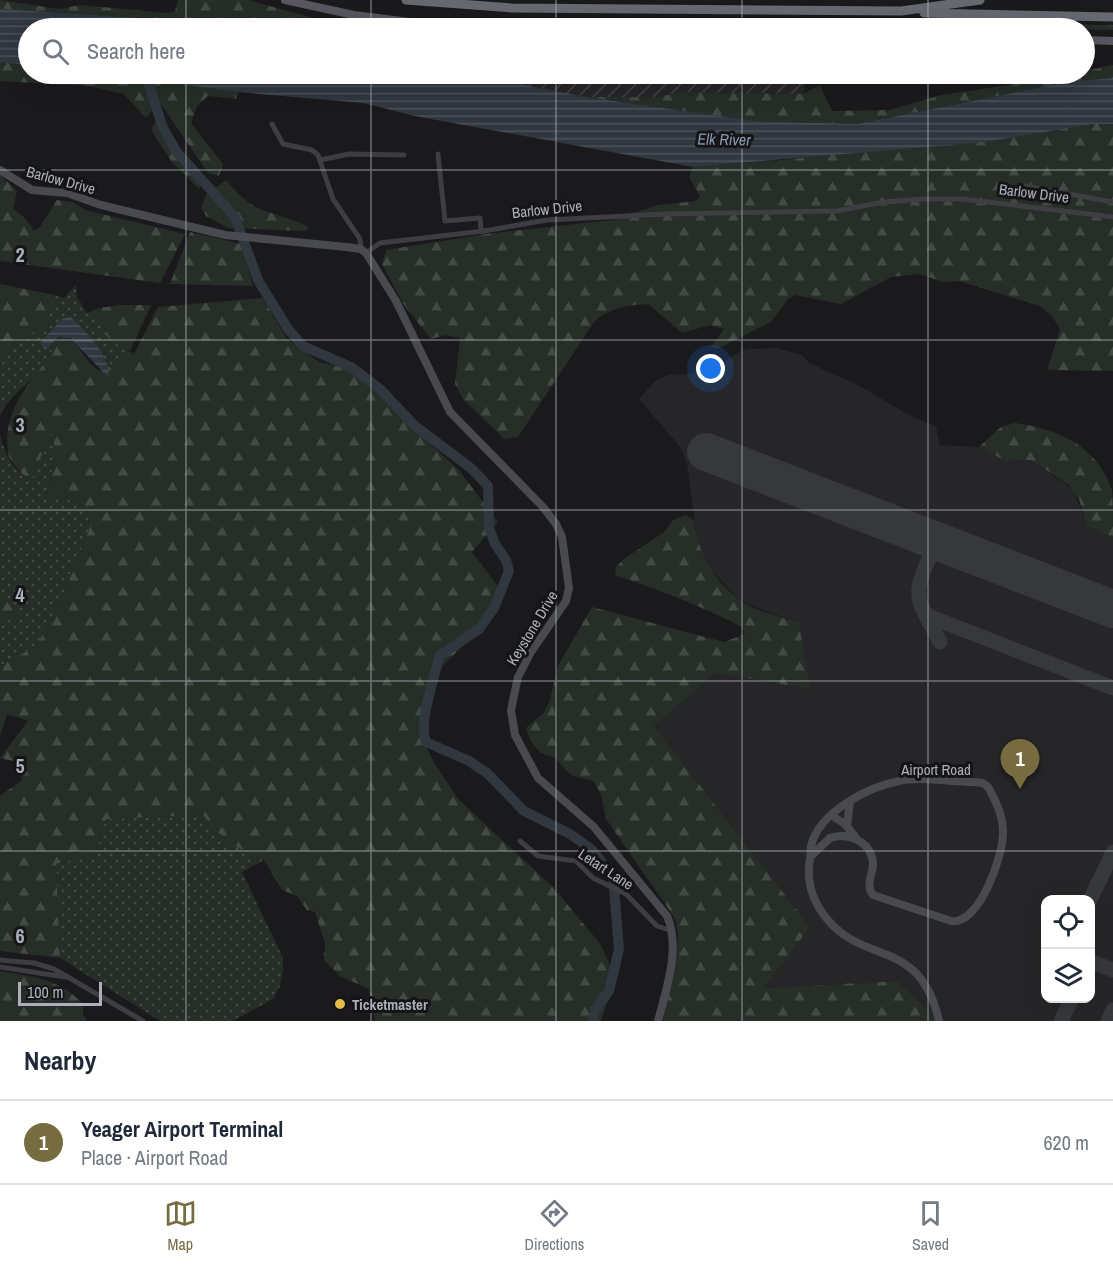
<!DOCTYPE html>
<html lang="en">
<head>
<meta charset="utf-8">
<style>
  :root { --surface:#fff; --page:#f2f2f3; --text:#1f2937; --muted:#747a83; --line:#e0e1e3; --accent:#776b40 }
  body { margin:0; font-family:"Archivo Narrow",sans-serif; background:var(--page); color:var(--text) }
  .controls { position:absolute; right:18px; bottom:18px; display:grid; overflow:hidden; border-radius:12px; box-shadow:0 6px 24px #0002 }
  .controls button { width:54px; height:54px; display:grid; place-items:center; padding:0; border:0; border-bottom:2px solid var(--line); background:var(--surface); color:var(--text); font:30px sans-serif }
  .scale { position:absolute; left:18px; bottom:15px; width:84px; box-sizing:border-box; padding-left:6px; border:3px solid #adb0ba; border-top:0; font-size:16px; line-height:21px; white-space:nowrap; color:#adb0ba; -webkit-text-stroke:4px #151517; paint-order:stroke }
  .you { position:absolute; left:711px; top:369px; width:21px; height:21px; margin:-15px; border:4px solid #fff; border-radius:50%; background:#1a73e8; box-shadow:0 0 0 9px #1a73e833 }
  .badge { display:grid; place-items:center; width:39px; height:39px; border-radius:50%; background:var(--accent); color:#fff; font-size:20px; font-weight:700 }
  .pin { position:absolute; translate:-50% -50px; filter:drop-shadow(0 2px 3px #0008) }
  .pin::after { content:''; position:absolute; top:32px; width:21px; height:18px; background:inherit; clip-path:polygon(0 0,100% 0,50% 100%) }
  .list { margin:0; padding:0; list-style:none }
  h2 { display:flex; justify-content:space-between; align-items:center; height:78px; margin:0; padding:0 24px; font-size:26px }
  h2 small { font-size:20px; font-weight:400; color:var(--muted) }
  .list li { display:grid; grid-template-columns:39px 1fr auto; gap:18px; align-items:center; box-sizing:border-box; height:84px; padding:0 24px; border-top:2px solid var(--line) }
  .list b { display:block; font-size:22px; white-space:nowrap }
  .list p { margin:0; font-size:20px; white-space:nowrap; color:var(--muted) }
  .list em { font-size:20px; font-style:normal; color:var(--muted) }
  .icon { flex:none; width:33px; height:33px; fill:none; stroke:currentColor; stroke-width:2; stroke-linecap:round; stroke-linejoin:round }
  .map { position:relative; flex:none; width:1113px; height:1021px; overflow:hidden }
  .search { position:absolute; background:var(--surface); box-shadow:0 6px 24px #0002; left:18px; right:18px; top:18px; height:66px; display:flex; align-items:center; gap:15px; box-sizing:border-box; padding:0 21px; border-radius:33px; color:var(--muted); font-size:22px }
  .sheet { height:162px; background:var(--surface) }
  nav { display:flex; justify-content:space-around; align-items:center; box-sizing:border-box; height:84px; border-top:2px solid var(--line); background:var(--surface); font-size:16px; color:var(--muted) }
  nav a { display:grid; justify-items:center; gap:3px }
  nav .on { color:var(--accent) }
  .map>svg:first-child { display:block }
  .built { fill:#262628; fill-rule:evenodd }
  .industrial { fill:url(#industrial-furrows) }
  .grass { fill:url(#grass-dots) }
  .forest { fill:url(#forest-firs) }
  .water { fill:url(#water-rules) }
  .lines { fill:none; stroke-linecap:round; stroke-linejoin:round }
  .river { stroke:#30373f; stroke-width:10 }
  .taxiway { stroke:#37383c; stroke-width:15 }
  .runway { stroke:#37383c; stroke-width:38 }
  .street { stroke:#3d3d42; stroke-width:5 }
  .secondary { stroke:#494a50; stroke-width:8 }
  .primary { stroke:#57585f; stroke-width:8 }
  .highway { stroke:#676971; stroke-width:9 }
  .grid { fill:none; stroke:#adb0ba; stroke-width:1.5; stroke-opacity:0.55 }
  .poi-dot { fill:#e3bc4a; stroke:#151517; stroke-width:2 }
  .labels { text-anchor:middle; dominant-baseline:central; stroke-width:6; stroke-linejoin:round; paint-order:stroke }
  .street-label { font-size:15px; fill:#adb0ba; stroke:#151517 }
  .poi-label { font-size:15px; font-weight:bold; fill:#adb0ba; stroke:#151517; text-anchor:start }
  .water-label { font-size:16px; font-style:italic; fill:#889ab1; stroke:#151517 }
  .grid-label { font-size:20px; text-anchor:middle; font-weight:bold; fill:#adb0ba; stroke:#151517; stroke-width:6; stroke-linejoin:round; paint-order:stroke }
</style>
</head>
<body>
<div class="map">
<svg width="1113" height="1021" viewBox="0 0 1113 1021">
  <defs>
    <pattern id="industrial-furrows" width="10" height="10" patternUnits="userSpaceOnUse" patternTransform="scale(1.5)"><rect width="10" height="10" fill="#262628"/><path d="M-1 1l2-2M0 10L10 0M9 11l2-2" fill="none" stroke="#434345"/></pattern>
    <pattern id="grass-dots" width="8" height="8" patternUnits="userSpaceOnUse" patternTransform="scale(1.5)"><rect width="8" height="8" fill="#262e27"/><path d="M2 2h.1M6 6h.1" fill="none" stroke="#434a44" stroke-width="1.8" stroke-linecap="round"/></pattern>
    <pattern id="forest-firs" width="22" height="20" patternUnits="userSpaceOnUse" patternTransform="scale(1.5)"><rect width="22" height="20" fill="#262e27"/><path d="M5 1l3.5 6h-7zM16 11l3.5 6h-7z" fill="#434a44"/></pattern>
    <pattern id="water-rules" width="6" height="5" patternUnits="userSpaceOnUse" patternTransform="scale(1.5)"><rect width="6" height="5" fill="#30373f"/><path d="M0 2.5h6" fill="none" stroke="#4b5159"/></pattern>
  </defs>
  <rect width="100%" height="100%" fill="#1a1a1c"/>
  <path class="built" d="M776 348 802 355 809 363 860 386 909 415 936 426 940 445 979 447 1006 461 1031 460 1074 490 1087 526 1113 537V1021H939L896 981 764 988 810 927 654 726 716 673 809 689 799 623 739 601 710 568 698 546 687 464 681 448 639 399 655 381 668 375 691 374 716 367 739 352 749 349ZM1046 900H1090V998H1046Z"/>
  <path class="industrial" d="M471 74H807L804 94 683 92 657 97H586Z"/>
  <path class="grass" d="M76 285 77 297 87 313 99 308 98 315 121 347 134 354 108 368 80 325 40 343 45 349 63 336C54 341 56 348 51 356 38 379 14 389 0 415V366L18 339H27L36 329 44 325 52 305 50 294 64 298Z
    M54 428V460L46 500 58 496 87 507 89 530 62 598 36 646 0 666V435C4 452 14 474 32 480L34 470Z
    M204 815 228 843 264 860 242 872 283 958V969L280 986 273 999 233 1021H160L60 958 56 864 95 854 106 819Z"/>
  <path class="forest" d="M0 0 59 9 80 5 167 13 175 11 178 0H248L349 28H268L254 25 0 9Z
    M942 23 1113 25V30L943 27Z
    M0 62 28 65V74H105L144 79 153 109 146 118 124 94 88 86 0 81Z
    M1113 65V78L1066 82 858 124 755 121 586 97H657L683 92 803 94 820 85 832 111 890 110 941 95 1084 74 1085 71Z
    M155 80 238 92 236 99 208 96 197 106 191 123 223 164 219 176 208 173 154 94Z
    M158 119 169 146 204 182 199 189 171 161 151 129Z
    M1092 124H1113V371L1047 370 1060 329 1052 316 1040 306 959 281 943 282 920 274 891 277 841 304 795 295 788 299 771 322 719 348 711 347 724 329 710 325 682 333 648 304C627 306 610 307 594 322L518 437 504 439 463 399 455 384 460 338 445 335 431 339 404 305 382 264 386 250 486 234 612 220 658 205 696 201 700 196 689 177 693 167 794 159Z
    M0 174 17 191 13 209 25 218 34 231 40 227 57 200 73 202 85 210 185 234 160 283 0 261Z
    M226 180C257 218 269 208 309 227L306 231 228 228 206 216 201 207 207 194Z
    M190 232 241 244 253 286 170 284Z
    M0 284 50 294 52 305 44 325 36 329 27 339H18L0 366Z
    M263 298 287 339 319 362 346 368 371 384 416 431 458 469 498 522 472 552 500 589 488 622 434 674 427 700 423 739 433 761 458 799 553 887 601 945 609 963 613 986 601 1021H375L369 989 340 976 324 960 325 943 315 912 307 910 297 896 282 890 264 860 228 843 203 815 106 819 95 854 56 864 60 958 0 951V796L21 781V763L0 758 28 721 7 714 0 736V666L36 646 62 598 89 530 87 507 58 496 46 501 54 460V430L34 470 32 480C21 476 16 467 9 457 0 415 27 384 51 356L52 344 63 336C80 341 84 363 100 371L134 354 158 307Z
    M120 305H151L130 351C113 345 94 328 99 308Z
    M1015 423C1059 429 1097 446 1112 490 1113 503 1113 523 1113 537L1087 526 1079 499 1069 485 1031 460 1006 461 979 447 1001 427Z
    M686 515 694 521C698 552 713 579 738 599 751 610 783 617 799 623L810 689 716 673 654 726 810 927 764 988 897 981 939 1021H663C665 1005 665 988 669 973 674 950 683 942 674 917L606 819 601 794 593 781 571 775 555 758 541 753 531 742 526 728 543 714 550 700 558 666 592 607 724 642 745 634 742 627C702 606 659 590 615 575L616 567 624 559 664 532 673 520Z
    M0 593 18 616 0 623Z
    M0 971C31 976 62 980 83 1004V1014L87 1021H0Z"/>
  <path class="water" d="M0 9 254 25 268 28H28V65L0 62Z
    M105 74H471L586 97 755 121 858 124 1066 82 1113 78V124H1092L985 142 693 167 415 116 363 103 238 92Z
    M70 317C84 327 113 361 109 378L70 338 59 337 45 350 40 343 62 319Z"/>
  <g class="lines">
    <path class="river" d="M147 79 163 128 176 151 235 217 258 280 288 329 303 346 351 367 380 389 414 425 472 469 488 486 489 528 495 544 506 560 509 571 494 608 479 629 439 656C435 679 418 720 426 742L469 761 487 773 524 811 570 834 591 849 613 876 619 949 609 991 595 1010 593 1021"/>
    <path class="taxiway" d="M937 541C927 565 907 593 928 616L1113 688
      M925 614 940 642
      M1090 900 1113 852
      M1090 961 1113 970
      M1061 1021 1072 998
      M1108 1021 1113 1010"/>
    <path class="runway" d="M706 452 1113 609"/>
    <path class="street" d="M272 124 283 144 312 150 318 155 333 199 360 239 361 249
      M438 154 445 221 480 218 481 231
      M320 160 349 154 404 155
      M1025 186 1113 202
      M366 253 380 243 484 231 547 220 665 214 837 211 884 202 923 199H963L1113 217
      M520 841 538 856 576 861 593 878 626 894 657 926 672 931
      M0 960 34 963 54 969 143 1021
      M0 967 65 977"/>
    <path class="secondary" d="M0 170 32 190 67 193 101 205 225 235 346 247 361 249 366 253 396 301 450 412 543 507 556 524 562 537 569 588 566 601 531 652 518 677 511 710 515 735 538 778 594 827 667 916C681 947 666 990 658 1021
      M831 815 845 824 856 838
      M847 826 850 801
      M811 856 830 838C848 832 871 841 873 863 873 875 865 884 873 895L951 921C979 926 1004 855 1003 831 1003 817 995 799 988 787L983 783 972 782C949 782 921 776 899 781 868 787 819 812 811 846 810 850 811 855 810 859 806 881 813 902 827 919 865 966 920 937 939 1021"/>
    <path class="primary" d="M285 0 354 15 457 28
      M1084 40 1113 41"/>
    <path class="highway" d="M406 0 512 8 901 11 980 0
      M924 13 1113 17"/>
  </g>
  <path class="grid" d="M186 0V28M371 0V28M556 0V28M742 0V28M928 0V28M186 74V1021M371 74V1021M556 74V1021M742 74V1021M928 74V1021M0 170H1113M0 340H1113M0 510H1113M0 681H1113M0 851H1113"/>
  <circle class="poi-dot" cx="340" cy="1004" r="6"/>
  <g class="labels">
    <g class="street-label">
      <text transform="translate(61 180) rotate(15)">Barlow Drive</text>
      <text transform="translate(1034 193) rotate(7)">Barlow Drive</text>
      <text transform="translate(547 209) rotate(-6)">Barlow Drive</text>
      <text transform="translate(532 628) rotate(-59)">Keystone Drive</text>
      <text x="936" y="769">Airport Road</text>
      <text transform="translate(606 869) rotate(33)">Letart Lane</text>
    </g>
    <g class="poi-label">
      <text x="352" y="1004">Ticketmaster</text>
    </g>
    <g class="water-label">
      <text transform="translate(724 139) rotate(1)">Elk River</text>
    </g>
  </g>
  <g class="grid-label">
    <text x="20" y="262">2</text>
    <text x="20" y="432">3</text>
    <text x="20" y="602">4</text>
    <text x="20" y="773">5</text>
    <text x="20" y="943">6</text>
  </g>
</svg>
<div class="controls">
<button><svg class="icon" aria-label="locate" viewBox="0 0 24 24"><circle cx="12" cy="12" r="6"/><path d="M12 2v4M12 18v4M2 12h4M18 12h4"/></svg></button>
<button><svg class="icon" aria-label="layers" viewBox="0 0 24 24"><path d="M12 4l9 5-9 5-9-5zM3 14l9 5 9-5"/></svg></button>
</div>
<div class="scale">100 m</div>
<div class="you"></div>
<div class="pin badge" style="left:1020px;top:789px">1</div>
<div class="search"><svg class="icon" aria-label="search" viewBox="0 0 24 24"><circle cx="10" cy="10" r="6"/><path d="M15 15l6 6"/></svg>Search here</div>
</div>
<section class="sheet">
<h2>Nearby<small></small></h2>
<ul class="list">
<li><span class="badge">1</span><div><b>Yeager Airport Terminal</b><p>Place · Airport Road</p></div><em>620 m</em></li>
</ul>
</section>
<nav>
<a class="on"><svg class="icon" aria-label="map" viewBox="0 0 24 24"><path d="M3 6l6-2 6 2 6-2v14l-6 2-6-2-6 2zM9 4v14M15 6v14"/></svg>Map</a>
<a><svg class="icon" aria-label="directions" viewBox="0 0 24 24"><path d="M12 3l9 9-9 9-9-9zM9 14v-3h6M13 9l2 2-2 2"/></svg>Directions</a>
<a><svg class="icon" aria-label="saved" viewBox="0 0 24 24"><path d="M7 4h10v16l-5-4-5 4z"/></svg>Saved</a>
</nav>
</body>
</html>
